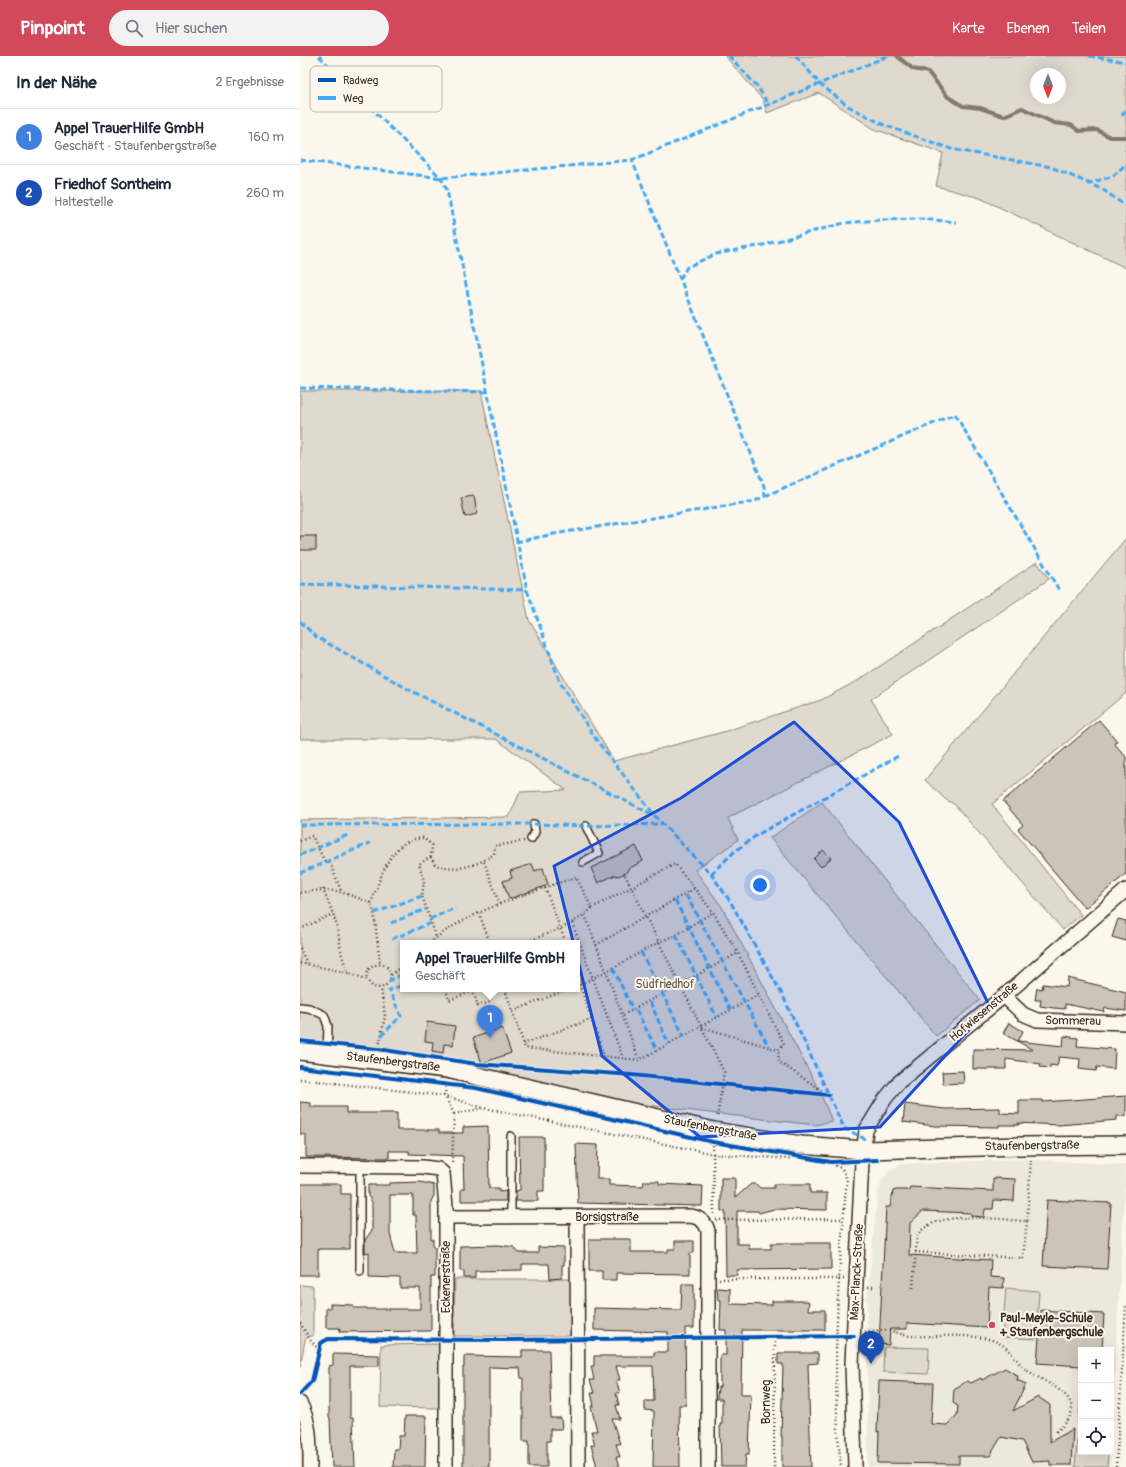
<!DOCTYPE html>
<html lang="de">
<head>
<meta charset="utf-8">
<style>
  :root { --surface:#fff; --page:#f2f2f3; --text:#1f2937; --muted:#747a83; --line:#e0e1e3; --accent:#d1495b }
  body { margin:0; font-family:Pangolin,sans-serif; background:var(--page); color:var(--text) }
  .controls { position:absolute; right:12px; bottom:12px; display:grid; overflow:hidden; border-radius:0px; box-shadow:0 4px 16px #0002 }
  .controls button { width:36px; height:36px; display:grid; place-items:center; padding:0; border:0; border-bottom:1px solid var(--line); background:var(--surface); color:var(--text); font:20px sans-serif }
  .compass { position:absolute; left:730px; top:12px; width:36px; height:36px; border-radius:50%; background:var(--surface); box-shadow:0 4px 16px #0002; rotate:180deg }
  .you { position:absolute; left:460px; top:829px; width:14px; height:14px; margin:-10px; border:3px solid #fff; border-radius:50%; background:#1a73e8; box-shadow:0 0 0 6px #1a73e833 }
  .badge { display:grid; place-items:center; width:26px; height:26px; border-radius:50%; background:var(--accent); color:#fff; font-size:13px; font-weight:700 }
  .pin { position:absolute; translate:-50% -33px; filter:drop-shadow(0 1px 2px #0008) }
  .pin::after { content:''; position:absolute; top:21px; width:14px; height:12px; background:inherit; clip-path:polygon(0 0,100% 0,50% 100%) }
  .popup { position:absolute; left:100px; top:884px; width:180px; height:52px; box-sizing:border-box; display:grid; place-content:center; border-radius:0px; background:var(--surface); filter:drop-shadow(0 1px 3px #0005); font-size:13px; white-space:nowrap; color:var(--muted) }
  .popup b { font-size:15px; color:var(--text) }
  .popup::after { content:''; position:absolute; left:50%; top:100%; margin-left:-8px; border:8px solid transparent; border-top-color:var(--surface) }
  .list { margin:0; padding:0; list-style:none }
  h2 { display:flex; justify-content:space-between; align-items:center; height:52px; margin:0; padding:0 16px; font-size:17px }
  h2 small { font-size:13px; font-weight:400; color:var(--muted) }
  .list li { display:grid; grid-template-columns:26px 1fr auto; gap:12px; align-items:center; box-sizing:border-box; height:56px; padding:0 16px; border-top:1px solid var(--line) }
  .list b { display:block; font-size:15px; white-space:nowrap }
  .list p { margin:0; font-size:13px; white-space:nowrap; color:var(--muted) }
  .list em { font-size:13px; font-style:normal; color:var(--muted) }
  .icon { flex:none; width:22px; height:22px; fill:none; stroke:currentColor; stroke-width:2; stroke-linecap:round; stroke-linejoin:round }
  .map { position:relative; flex:none; width:826px; height:1411px; overflow:hidden }
  header { display:flex; align-items:center; gap:24px; box-sizing:border-box; height:56px; padding:0 20px; background:var(--accent); color:#fff }
  header strong { font-size:19px }
  nav { display:flex; gap:22px; margin-inline-start:auto; font-size:14px }
  .search { width:280px; height:36px; background:var(--page); display:flex; align-items:center; gap:10px; box-sizing:border-box; padding:0 14px; border-radius:22px; color:var(--muted); font-size:15px }
  main { display:flex }
  aside { flex:1; background:var(--surface) }
  .map>svg:first-child { display:block }
  .built { fill:#ede8dd }
  .green { fill:#dfd9ce; stroke:#8d8276; fill-rule:evenodd }
  .lines { fill:none; stroke-linecap:round; stroke-linejoin:round }
  .stream { stroke:#85796d; stroke-width:4 }
  .building { fill:#ccc4b9; stroke:#3b2a1e; fill-rule:evenodd }
  .service-casing { stroke:#3b2a1e; stroke-width:10 }
  .minor-casing { stroke:#3b2a1e; stroke-width:16 }
  .tertiary-casing { stroke:#3b2a1e; stroke-width:20 }
  .path { stroke:#3b2a1e; stroke-width:2.5; stroke-dasharray:1 3; stroke-linecap:butt }
  .service { stroke:#fbf7ec; stroke-width:7 }
  .minor { stroke:#fbf7ec; stroke-width:13 }
  .tertiary { stroke:#fbf7ec; stroke-width:17 }
  .quiet { stroke:#3fa9f5; stroke-width:3; stroke-dasharray:6 3; stroke-linecap:butt }
  .cycleway-casing { stroke:#fbf7ec; stroke-width:6 }
  .cycleway { stroke:#0057b8; stroke-width:4 }
  .marked { fill:#1d4ed8; fill-opacity:0.2; stroke:#1d4ed8; stroke-width:3; stroke-linejoin:round }
  .poi-dot { fill:#d1495b; stroke:#fbf7ec; stroke-width:1.5 }
  .labels { text-anchor:middle; dominant-baseline:central; stroke-width:4; stroke-linejoin:round; paint-order:stroke }
  .park-label { font-size:12px; fill:#64564a; stroke:#fbf7ec }
  .street-label { font-size:12px; fill:#3b2a1e; stroke:#fbf7ec }
  .poi-label { font-size:12px; font-weight:bold; fill:#3b2a1e; stroke:#fbf7ec; text-anchor:start }
  .key { fill:#fbf7ec; stroke:#c1baae; stroke-width:1 }
  .key-label { font-size:11px; fill:#3b2a1e }
</style>
</head>
<body>
<header>
<strong>Pinpoint</strong>
<div class="search"><svg class="icon" aria-label="search" viewBox="0 0 24 24"><circle cx="10" cy="10" r="6"/><path d="M15 15l6 6"/></svg>Hier suchen</div>
<nav><a>Karte</a><a>Ebenen</a><a>Teilen</a></nav>
</header>
<main>
<aside>
<h2>In der Nähe<small>2 Ergebnisse</small></h2>
<ul class="list">
<li><span class="badge" style="background:#3f7fe0">1</span><div><b>Appel TrauerHilfe GmbH</b><p>Geschäft · Staufenbergstraße</p></div><em>160 m</em></li>
<li><span class="badge" style="background:#1a4fb4">2</span><div><b>Friedhof Sontheim</b><p>Haltestelle</p></div><em>260 m</em></li>
</ul>
</aside>
<div class="map">
<svg width="826" height="1411" viewBox="0 0 826 1411">
  <rect width="100%" height="100%" fill="#fbf7ec"/>
  <filter id="ink" filterUnits="userSpaceOnUse"><feTurbulence type="fractalNoise" baseFrequency=".025" numOctaves="2"/><feDisplacementMap in="SourceGraphic" scale="8" xChannelSelector="R" yChannelSelector="G"/><feConvolveMatrix kernelMatrix="1 2 1 2 8 2 1 2 1" color-interpolation-filters="sRGB"/></filter>
  <g filter="url(#ink)">
    <path class="built" d="M723 1103 826 1109 811 1386V1294H781V1396H810L809 1411H568L567 1243 578 1134 582 1124 590 1114 602 1108Z"/>
    <path class="green" d="M425 0H826V212L680 142 636 130 643 97 574 73 519 37 467 57 463 44ZM736 18H760V42H736Z
      M0 335H181L229 564 314 705 423 676 521 644 559 624 737 506 749 523 571 643 593 678 428 762 438 784 395 814 422 851 519 1034 532 1065 515 1069 401 1056 0 1004V764L209 761 220 736 266 734 196 683H0ZM103 887H277V933H103Z
      M826 482V637L692 748 781 859 763 874 654 748 646 744 625 724Z
      M522 746 680 944 636 980 470 782Z
      M155 1223H271V1280H154Z
      M0 1229 13 1230V1280H9L5 1284 0 1311Z
      M706 1232 739 1235 736 1283 702 1281Z
      M140 1288V1352L80 1351 81 1289Z
      M584 1291 629 1292 628 1318 583 1316Z
      M781 1332V1396H808L807 1411H775Z"/>
    <g class="lines">
      <path class="stream" d="M597 0 613 13 628 16 648 41 663 50 680 52 704 60 722 52 754 67 771 69 779 75 797 74 810 81H826"/>
    </g>
    <path class="building" d="M174 440 177 458 165 461 161 442Z
      M0 480H16V494H0Z
      M799 664 817 685 814 687 826 701V818L785 852 718 773 723 769 703 745Z
      M336 790 343 805 328 813 326 817 318 820 315 819 298 827 291 812Z
      M523 794 531 802 521 811 514 803Z
      M232 808 235 815 243 812 248 829 209 843 203 825 212 822 210 815Z
      M818 863 826 865V885L812 881Z
      M768 922 826 936V955L805 952 804 956 765 948V953L754 952 740 950 741 944H735L737 932 742 933 743 928 767 931Z
      M127 966 155 970 153 989 144 988 143 997 132 995 133 986 125 985Z
      M709 967 723 975 718 985 763 990 764 980 778 982 777 990 815 993 814 1013 797 1011 796 1015 779 1013 780 1003 759 1001 757 1010 750 1009V1012L740 1011 741 1008 706 1003V1013H673V993L733 994 703 977Z
      M202 972 211 997 182 1007 173 982Z
      M663 1015 664 1027 643 1028 642 1016Z
      M826 1040V1060H817V1064L759 1069 718 1067 719 1069H699V1071L635 1070 603 1066 605 1048 645 1053 700 1052V1057L719 1058V1044H743V1046Z
      M0 1046 11 1047V1051H46V1057H97V1074H139V1077H163V1071L188 1070 189 1132H199V1136L206 1135V1145H161V1133H164L163 1100 109 1098V1095H89V1102L6 1101V1079L0 1078Z
      M219 1081H244V1135H238V1145H216V1135L220 1134Z
      M276 1088 298 1089 297 1123H309V1129L343 1130 344 1125H359V1128L403 1130 402 1150 278 1147Z
      M421 1122H435V1142L451 1128H456L460 1132H474V1128H510V1137H527V1154L474 1153 459 1157 458 1155H437V1188H449V1193H471V1187H531V1213L437 1214V1219H426L425 1155H421Z
      M693 1122 715 1123 714 1145 694 1144 693 1153H685L684 1161 671 1160V1157L623 1155 610 1167 609 1199 691 1204 690 1221 704 1222 703 1232 689 1231 687 1272 607 1267V1273H590L589 1289 579 1288 586 1151H590L593 1135 596 1134H609L610 1131 693 1135Z
      M120 1126 134 1129V1140L131 1145V1183H133V1191H135V1221H131V1275L39 1276 40 1272H26V1252H30V1248L53 1249V1252H67V1253H120V1232H100V1222L69 1221V1196L65 1197V1184L72 1174V1146L68 1140V1129H90V1127ZM90 1139H113V1159H116L117 1197H95L90 1178Z
      M1 1128H41V1138H50V1193H18V1219H0Z
      M747 1144 811 1147 807 1213 743 1210Z
      M289 1183H331V1196H368V1193H375V1185H394V1197H390V1218L316 1217V1224H302V1215H289Z
      M199 1189 214 1191 219 1197H238V1191L264 1192V1209H262V1222L250 1223 249 1208H222V1214L175 1215V1222H164V1215H160V1190Z
      M382 1228H394V1272H385L386 1349H379L380 1411H353L354 1355 345 1354V1345H354L353 1310H316L320 1324H316L320 1337H316L319 1349H316L320 1363H312L320 1388H316L320 1401H316L319 1411H297L291 1389H295L291 1375H297L291 1350H294L291 1337H294L290 1324H294L291 1310H294V1300H354V1296H368V1276L294 1274V1252L381 1254Z
      M417 1232 430 1233V1248L472 1249V1245H505L509 1246 508 1254H525V1274H442L441 1338H451L449 1398H446L445 1411H421L420 1368H422V1343H417L418 1331H420V1299H426V1274H420L421 1244H418Z
      M741 1254 804 1258 802 1294H781V1310L737 1307Z
      M222 1294H249L251 1362H261L262 1373H250V1385H247V1411H229V1385H223V1322H221L220 1312 189 1311V1411H163V1311H164V1300L222 1301Z
      M478 1297H518V1307L508 1308 511 1411H482V1380H481L483 1308H478Z
      M33 1298 79 1299V1310H50V1362H53L55 1411H32L30 1362H29V1310L33 1309Z
      M705 1312 718 1320 717 1324 726 1328 713 1355 738 1341 750 1349V1386L773 1373 771 1409H750V1405L732 1406 722 1385 701 1381 690 1400H659V1408L578 1407 579 1375 577 1376 579 1325 633 1327 631 1368 647 1369 657 1359 658 1350 653 1347 654 1333 667 1325 671 1327 681 1322 682 1324Z
      M105 1360H126L125 1411H93L94 1393H98L99 1380H104Z"/>
    <g class="lines">
      <defs>
        <path id="service" d="M231 783 235 776 234 768
          M283 806 299 797 286 770
          M0 951 9 952 24 959 28 970 27 998
          M211 1080V1161
          M60 1215V1110"/>
        <path id="minor" d="M704 940 723 958 737 964 826 967
          M0 1110 123 1111 138 1113 143 1117 146 1151V1411
          M146 1161 390 1160C399 1161 406 1166 408 1175V1411
          M277 1161 278 1411
          M0 1347C11 1367 10 1389 10 1411
          M555 1411 552 1307 562 1105 566 1074 585 1043 599 1026 704 940 826 834"/>
        <path id="tertiary" d="M0 995 147 1013 414 1075 501 1089 564 1094 722 1090 826 1089"/>
      </defs>
      <use href="#service" class="service-casing"/>
      <use href="#minor" class="minor-casing"/>
      <use href="#tertiary" class="tertiary-casing"/>
      <path class="path" d="M0 785 12 780 25 806H30L41 835
        M131 801 119 808 124 825 122 840 136 881
        M184 806 200 849
        M325 819 424 1016 417 1062
        M245 832 266 887
        M23 833C28 847 35 860 38 875 41 892 40 900 49 917
        M0 837C33 831 40 835 71 847L74 857 80 907
        M71 847C81 821 90 783 123 782L132 789 131 801 135 809C157 815 176 811 194 798L195 790 224 785
        M179 857 190 887
        M285 859 339 1004
        M272 867 323 1002
        M0 873 33 858
        M130 887C162 857 233 836 276 821L292 852 375 808 413 856 438 897 484 988 478 994 479 1006 529 1039
        M224 887C247 877 274 870 292 852
        M296 889 395 832
        M0 892 7 908
        M0 907 49 917 66 923 73 931 81 932C101 923 86 897 68 914L66 923
        M91 919 103 909
        M277 921 304 1000
        M277 930 313 912 359 886 376 879 413 856
        M146 933 149 944 173 935 178 950 190 946
        M205 933 225 992 339 1004 458 939
        M213 955 269 933
        M323 959 438 897
        M402 971 478 994
        M223 988 292 963
        M79 991 85 960 81 932
        M203 1010 332 1019 529 1039
        M0 1023 145 1040 184 1052 414 1098 491 1103
        M146 1027 145 1040 154 1058 152 1108
        M154 1058 183 1052
        M413 1089 414 1160
        M532 1107 542 1113 547 1123C538 1218 531 1316 541 1411
        M416 1164 543 1163
        M615 1196 723 1202 727 1165
        M419 1223H546
        M568 1231H576
        M609 1232H613L617 1180C634 1152 698 1164 727 1165L731 1104
        M0 1267 11 1285 19 1294
        M565 1276C572 1275 579 1274 586 1274 595 1275 603 1280 613 1280 639 1281 666 1277 692 1284 711 1290 714 1305 728 1315 750 1330 796 1344 756 1376
        M474 1411 475 1281
        M816 1411 826 1249"/>
      <use href="#service" class="service"/>
      <use href="#minor" class="minor"/>
      <use href="#tertiary" class="tertiary"/>
      <path class="quiet" d="M19 0 141 122 147 134 227 534 260 626 295 682 355 760 411 818 430 845 483 940 544 1072 565 1083
        M429 0 457 30 469 49
        M496 0 520 28 548 50 584 69 651 93 751 111 802 133 826 150
        M789 0 826 6
        M822 60 826 52
        M826 94V95
        M0 104 141 122 332 104 588 0
        M787 128 813 120 826 108
        M380 223 387 211 416 198 463 189 544 167 580 164 620 163 656 166
        M0 332 187 336
        M465 440 655 358 759 534
        M216 486 254 478 455 445 465 440 464 430 332 104
        M0 528 227 534
        M0 565 15 580 106 632 353 759
        M0 769 234 768 286 770 361 768
        M0 799 48 779
        M0 817 70 787
        M411 818 435 795 457 779 600 699
        M386 839 469 991
        M375 844 431 955
        M74 857 122 840
        M130 863 155 852
        M91 867 126 853
        M376 879 417 962
        M92 883 131 867
        M341 896 384 980
        M313 912 333 954
        M89 926 92 923 103 918
        M350 946 369 988
        M336 954 357 994
        M81 980 101 960 89 934 103 929"/>
      <defs>
        <path id="cycleway" d="M0 985 78 993 177 1008 332 1019 529 1039
          M0 1011 176 1032 413 1086 531 1106 577 1104
          M0 1338 12 1325 21 1287 28 1283 209 1284 554 1280"/>
      </defs>
      <use href="#cycleway" class="cycleway-casing"/>
      <use href="#cycleway" class="cycleway"/>
    </g>
  </g>
  <path class="marked" d="M494 666 599 766 690 951 580 1071 400 1081 302 1000 254 810 381 742Z"/>
  <circle class="poi-dot" cx="692" cy="1269" r="4"/>
  <g class="labels">
    <g class="park-label">
      <text x="365" y="928">Südfriedhof</text>
    </g>
    <g class="street-label">
      <text transform="translate(684 956) rotate(-40)">Hofwiesenstraße</text>
      <text transform="translate(773 965) rotate(1)">Sommerau</text>
      <text transform="translate(93 1006) rotate(7)">Staufenbergstraße</text>
      <text transform="translate(410 1072) rotate(11)">Staufenbergstraße</text>
      <text transform="translate(732 1090) rotate(-1)">Staufenbergstraße</text>
      <text x="307" y="1161">Borsigstraße</text>
      <text transform="translate(557 1216) rotate(-87)">Max-Planck-Straße</text>
      <text transform="translate(146 1221) rotate(-90)">Eckenerstraße</text>
      <text transform="translate(466 1346) rotate(-90)">Bornweg</text>
    </g>
    <g class="poi-label">
      <text x="700" y="1262">Paul-Meyle-Schule<tspan x="700" dy="14">+ Staufenbergschule</tspan></text>
    </g>
  </g>
  <rect x="10" y="10" width="132" height="46" rx="6" class="key"/>
  <rect x="18" y="22" width="18" height="4" fill="#0057b8"/>
  <rect x="18" y="40" width="18" height="4" fill="#3fa9f5"/>
  <g class="key-label">
    <text x="43" y="28">Radweg</text>
    <text x="43" y="46">Weg</text>
  </g>
</svg>
<div class="controls">
<button>+</button>
<button>−</button>
<button><svg class="icon" aria-label="locate" viewBox="0 0 24 24"><circle cx="12" cy="12" r="6"/><path d="M12 2v4M12 18v4M2 12h4M18 12h4"/></svg></button>
</div>
<svg class="compass" viewBox="-18 -18 36 36"><path d="M0-13l5 13h-10z" fill="#e53935"/><path d="M0 13l5-13h-10z" fill="#747a83"/></svg>
<div class="you"></div>
<div class="pin badge" style="left:190px;top:982px;background:#3f7fe0">1</div>
<div class="popup"><b>Appel TrauerHilfe GmbH</b>Geschäft</div>
<div class="pin badge" style="left:571px;top:1308px;background:#1a4fb4">2</div>
</div>
</main>
</body>
</html>
